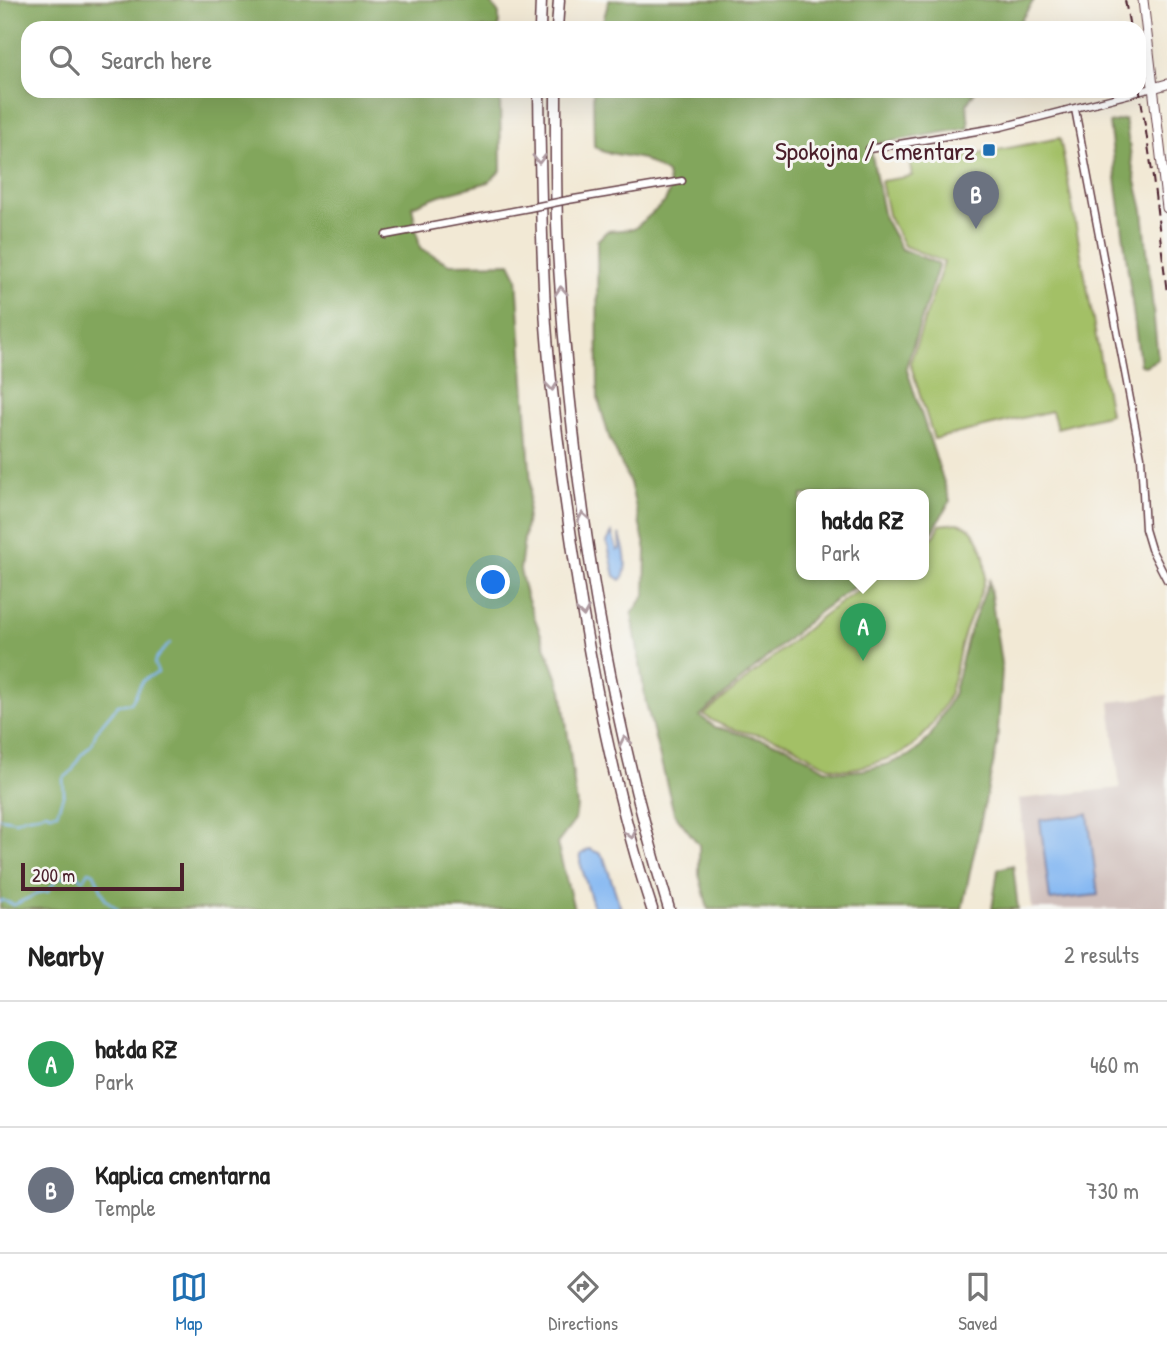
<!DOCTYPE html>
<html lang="en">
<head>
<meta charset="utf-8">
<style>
  :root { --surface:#fff; --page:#f6f6f6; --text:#222; --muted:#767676; --line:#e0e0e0; --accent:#1f6fb2 }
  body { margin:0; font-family:"Patrick Hand",sans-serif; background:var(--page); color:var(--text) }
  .scale { position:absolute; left:21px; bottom:18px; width:163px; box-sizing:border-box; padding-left:7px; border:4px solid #4a1f2b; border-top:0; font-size:19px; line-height:24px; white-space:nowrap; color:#4a1f2b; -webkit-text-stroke:5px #f6f6f2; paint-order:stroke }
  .you { position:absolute; left:494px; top:583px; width:24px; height:24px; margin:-18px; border:5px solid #fff; border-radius:50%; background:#1a73e8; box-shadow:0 0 0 10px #1a73e833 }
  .badge { display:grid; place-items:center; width:46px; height:46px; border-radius:50%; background:var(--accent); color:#fff; font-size:23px; font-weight:700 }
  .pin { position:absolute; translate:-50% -58px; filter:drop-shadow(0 2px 4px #0008) }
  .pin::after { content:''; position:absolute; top:37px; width:24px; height:21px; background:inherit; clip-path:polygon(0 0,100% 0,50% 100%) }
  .popup { position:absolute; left:796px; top:489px; width:133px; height:91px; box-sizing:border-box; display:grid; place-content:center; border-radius:14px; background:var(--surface); filter:drop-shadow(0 2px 5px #0005); font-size:23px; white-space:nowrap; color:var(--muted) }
  .popup b { font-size:26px; color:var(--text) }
  .popup::after { content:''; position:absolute; left:50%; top:100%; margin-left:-14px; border:14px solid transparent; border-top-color:var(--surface) }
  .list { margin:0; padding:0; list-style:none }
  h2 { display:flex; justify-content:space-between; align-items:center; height:91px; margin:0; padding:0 28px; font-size:30px }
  h2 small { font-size:23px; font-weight:400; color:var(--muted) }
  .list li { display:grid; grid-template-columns:46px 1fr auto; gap:21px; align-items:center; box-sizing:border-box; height:126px; padding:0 28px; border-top:2px solid var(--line) }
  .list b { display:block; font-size:26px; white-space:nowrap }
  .list p { margin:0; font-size:23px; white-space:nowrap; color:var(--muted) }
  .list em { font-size:23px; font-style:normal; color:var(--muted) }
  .icon { flex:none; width:38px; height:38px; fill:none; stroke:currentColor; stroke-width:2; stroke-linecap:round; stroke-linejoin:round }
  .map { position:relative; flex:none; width:1167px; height:909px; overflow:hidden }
  .search { position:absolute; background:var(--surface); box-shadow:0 7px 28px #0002; left:21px; right:21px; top:21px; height:77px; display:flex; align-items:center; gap:18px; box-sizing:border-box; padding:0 24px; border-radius:21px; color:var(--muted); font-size:26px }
  .sheet { height:343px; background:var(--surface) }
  nav { display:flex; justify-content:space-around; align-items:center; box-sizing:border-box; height:98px; border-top:2px solid var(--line); background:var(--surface); font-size:19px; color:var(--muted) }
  nav a { display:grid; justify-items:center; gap:4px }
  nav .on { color:var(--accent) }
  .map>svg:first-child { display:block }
  .industrial { fill:#d0c0bc }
  .green { fill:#a3c066; stroke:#767048; stroke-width:2 }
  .forest { fill:#82a65b; stroke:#666243; stroke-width:2 }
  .water { fill:#85b8f2; stroke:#686c8e; stroke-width:2 }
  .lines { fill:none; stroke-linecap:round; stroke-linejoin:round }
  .stream { stroke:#85b8f2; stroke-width:2 }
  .street-casing { stroke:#633d44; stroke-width:9 }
  .secondary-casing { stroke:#633d44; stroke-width:11 }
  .highway-casing { stroke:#633d44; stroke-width:13 }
  .street { stroke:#fff; stroke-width:6 }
  .secondary { stroke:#fff; stroke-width:9 }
  .highway { stroke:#fff; stroke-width:10 }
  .rail { stroke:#4a1f2b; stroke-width:2; stroke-dasharray:10 5; stroke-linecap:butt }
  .street-bridge-casing { stroke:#633d44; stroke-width:9; stroke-linecap:butt }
  .street-bridge { stroke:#fff; stroke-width:6 }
  .oneway { stroke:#ae9aa0 }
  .poi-dot { fill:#1f6fb2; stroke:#f6f6f2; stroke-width:2.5 }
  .labels { text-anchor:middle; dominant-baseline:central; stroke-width:6; stroke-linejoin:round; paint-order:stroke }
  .poi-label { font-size:26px; fill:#4a1f2b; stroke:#f6f6f2; text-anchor:end }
</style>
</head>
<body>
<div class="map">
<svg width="1167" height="909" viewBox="0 0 1167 909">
  <rect width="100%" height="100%" fill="#f6f6f2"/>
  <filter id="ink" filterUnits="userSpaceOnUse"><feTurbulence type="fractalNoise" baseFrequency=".0143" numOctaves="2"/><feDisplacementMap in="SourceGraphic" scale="14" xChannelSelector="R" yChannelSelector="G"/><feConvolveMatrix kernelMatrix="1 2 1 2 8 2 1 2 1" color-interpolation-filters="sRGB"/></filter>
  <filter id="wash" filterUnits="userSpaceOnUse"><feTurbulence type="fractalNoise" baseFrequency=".00686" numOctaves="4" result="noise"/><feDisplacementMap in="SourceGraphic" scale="28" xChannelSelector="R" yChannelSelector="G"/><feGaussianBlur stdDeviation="1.57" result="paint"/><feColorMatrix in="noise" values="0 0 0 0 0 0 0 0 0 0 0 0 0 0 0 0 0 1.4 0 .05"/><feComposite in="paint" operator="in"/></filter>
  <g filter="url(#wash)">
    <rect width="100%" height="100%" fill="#f2e9d5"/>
    <path class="industrial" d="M1167 695V909H1032L1019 799 1120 788 1110 702Z"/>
    <path class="green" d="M1060 138 1110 414 1057 428 1052 411 934 439 910 363 944 262 904 246 888 215 881 181 912 176 909 159 950 151 952 159Z
      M958 523C970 526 975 533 980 544 995 581 975 600 964 635 958 653 956 673 950 692 948 700 942 708 938 715 923 741 907 754 877 762 866 766 853 770 841 769 818 767 804 749 784 742 755 731 730 734 704 715L822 616 879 575H924V543L935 535 940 525Z"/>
    <path class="forest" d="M0 0H489L499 14V28H28V91H500L501 170 489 182 440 195 412 206 420 248 449 264 510 263 517 277 531 485 520 570 526 595 562 690 577 806 575 820 557 844 574 909H0Z
      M609 0H1034L1016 28H601Z
      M593 91H975L967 104 969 128 870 145 884 218 901 249 939 264 906 367 950 501 933 531 924 538V495H802V575H871L819 612 700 716 715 727 786 746 825 769 842 772 863 770 888 764 908 756 921 747 931 735 953 695 968 636 989 581 1002 670 997 746 962 909H708L699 874V845L674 813 646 703 632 614 645 595 646 550 630 483 609 437 598 398 597 241 607 231 634 229 665 202 670 190 667 174 643 159 604 152 594 146Z
      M1125 119 1133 169 1143 210 1158 359 1145 366 1140 365 1109 123Z
      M1013 865 1018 909H992L998 869Z"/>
    <path class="water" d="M612 533 617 550 620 549 619 534C624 545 630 570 621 580L615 576 607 542Z
      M1088 814 1098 895 1050 900 1040 820Z
      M589 849 599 853 604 858 621 909H594L580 862 581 854Z"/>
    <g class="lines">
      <path class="stream" d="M0 818 16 821C27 813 36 818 46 812L51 814 57 813 64 793 63 779 72 771 80 756 92 744 97 730 118 705 131 703C142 687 136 680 158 673L154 663 157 657 170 643
        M0 902 2 900 14 905 41 892H48L58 877H67L71 868 82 879H84L89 871 94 873 106 900 118 909"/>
    </g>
  </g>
  <g filter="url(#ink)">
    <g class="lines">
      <defs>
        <path id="street" d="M1075 109 1141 457 1145 529 1151 549 1167 580
          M869 149 1001 127 1153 88
          M568 200 682 181
          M386 235 529 208"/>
        <path id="secondary" d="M1143 0 1167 208
          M1153 88 1167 84"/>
        <path id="highway" d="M540 28 541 0
          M557 28 559 0
          M539 91C540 169 541 247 546 325 553 420 567 515 582 609 599 710 620 812 652 909
          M556 91C556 149 555 208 559 266 572 483 605 701 669 909"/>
      </defs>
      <use href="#street" class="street-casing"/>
      <use href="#secondary" class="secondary-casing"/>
      <use href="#highway" class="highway-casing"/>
      <use href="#street" class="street"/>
      <use href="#secondary" class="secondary"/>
      <use href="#highway" class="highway"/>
      <path class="rail" d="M1125 0 1130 28
        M1139 86 1153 178 1167 293"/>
      <defs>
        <path id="street-bridge" d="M529 208 568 200"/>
      </defs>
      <use href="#street-bridge" class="street-bridge-casing"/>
      <use href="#street-bridge" class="street-bridge"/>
    </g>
    <defs><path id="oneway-chevron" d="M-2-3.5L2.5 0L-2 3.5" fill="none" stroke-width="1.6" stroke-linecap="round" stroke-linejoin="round" transform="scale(1.75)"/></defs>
    <g class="oneway">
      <use href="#oneway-chevron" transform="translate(539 159) rotate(90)"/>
      <use href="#oneway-chevron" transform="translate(561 291) rotate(-94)"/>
      <use href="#oneway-chevron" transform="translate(552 386) rotate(84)"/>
      <use href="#oneway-chevron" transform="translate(583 517) rotate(-100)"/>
      <use href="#oneway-chevron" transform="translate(583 612) rotate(81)"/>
      <use href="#oneway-chevron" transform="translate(625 741) rotate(-102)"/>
      <use href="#oneway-chevron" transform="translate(631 834) rotate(75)"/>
    </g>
  </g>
  <rect class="poi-dot" x="982" y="143" width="14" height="14" rx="3.5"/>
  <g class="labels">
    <g class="poi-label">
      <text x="975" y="150">Spokojna / Cmentarz</text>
    </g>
  </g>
</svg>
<div class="scale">200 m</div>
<div class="you"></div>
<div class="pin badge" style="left:863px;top:661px;background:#2e9e5b">A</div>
<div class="popup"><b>hałda RZ</b>Park</div>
<div class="pin badge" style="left:976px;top:229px;background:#6b7280">B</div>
<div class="search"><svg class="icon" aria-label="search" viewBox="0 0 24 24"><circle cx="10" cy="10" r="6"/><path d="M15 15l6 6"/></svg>Search here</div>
</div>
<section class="sheet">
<h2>Nearby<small>2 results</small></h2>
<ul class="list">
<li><span class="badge" style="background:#2e9e5b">A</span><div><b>hałda RZ</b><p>Park</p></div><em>460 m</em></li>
<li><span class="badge" style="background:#6b7280">B</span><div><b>Kaplica cmentarna</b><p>Temple</p></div><em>730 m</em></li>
</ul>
</section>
<nav>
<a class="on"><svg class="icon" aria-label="map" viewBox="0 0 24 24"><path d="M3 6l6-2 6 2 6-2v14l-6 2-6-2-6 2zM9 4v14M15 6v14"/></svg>Map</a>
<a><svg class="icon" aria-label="directions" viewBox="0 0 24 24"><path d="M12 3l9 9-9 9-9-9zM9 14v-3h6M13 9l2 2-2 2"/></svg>Directions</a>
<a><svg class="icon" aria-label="saved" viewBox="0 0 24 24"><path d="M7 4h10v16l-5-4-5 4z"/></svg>Saved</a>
</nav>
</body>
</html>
